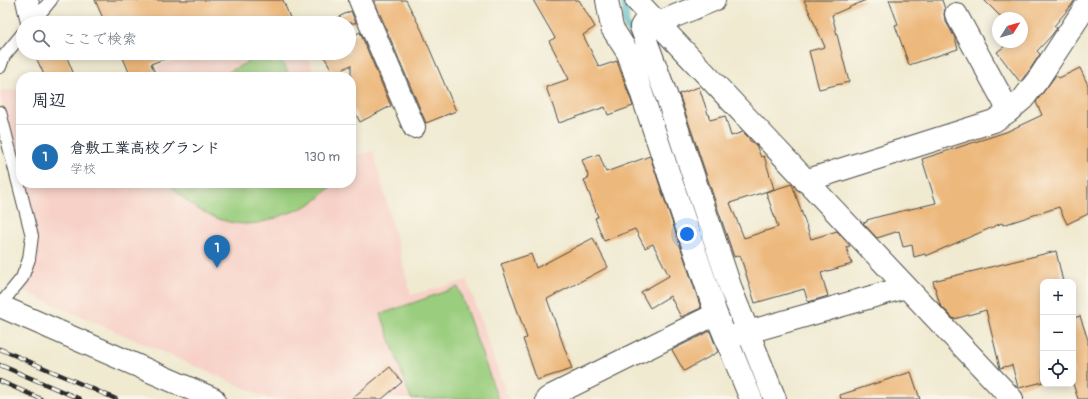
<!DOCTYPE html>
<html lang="ja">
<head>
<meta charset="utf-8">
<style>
  :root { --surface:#fff; --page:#f6f6f7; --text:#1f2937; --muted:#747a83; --line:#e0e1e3; --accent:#1f6fb2 }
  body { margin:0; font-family:Pangolin,"Klee One",sans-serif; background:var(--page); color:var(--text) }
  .controls { position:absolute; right:12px; bottom:12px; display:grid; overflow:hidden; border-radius:8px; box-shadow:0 2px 10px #0003 }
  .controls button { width:36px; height:36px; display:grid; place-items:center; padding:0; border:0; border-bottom:1px solid var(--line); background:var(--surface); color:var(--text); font:20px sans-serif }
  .compass { position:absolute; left:992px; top:12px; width:36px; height:36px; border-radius:50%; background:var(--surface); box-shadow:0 2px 10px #0003; rotate:53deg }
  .you { position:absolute; left:687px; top:234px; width:14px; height:14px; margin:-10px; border:3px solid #fff; border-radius:50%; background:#1a73e8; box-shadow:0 0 0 6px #1a73e833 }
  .badge { display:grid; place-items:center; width:26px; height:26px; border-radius:50%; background:var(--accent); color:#fff; font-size:13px; font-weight:700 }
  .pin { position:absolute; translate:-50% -33px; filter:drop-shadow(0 1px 2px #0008) }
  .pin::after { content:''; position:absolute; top:21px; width:14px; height:12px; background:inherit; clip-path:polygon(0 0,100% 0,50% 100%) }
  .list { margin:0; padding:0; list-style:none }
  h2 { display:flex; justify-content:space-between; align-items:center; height:52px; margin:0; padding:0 16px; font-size:17px }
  h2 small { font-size:13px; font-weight:400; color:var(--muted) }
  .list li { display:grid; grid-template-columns:26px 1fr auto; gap:12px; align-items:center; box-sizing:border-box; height:64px; padding:0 16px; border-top:1px solid var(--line) }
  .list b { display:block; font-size:15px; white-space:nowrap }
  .list p { margin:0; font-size:13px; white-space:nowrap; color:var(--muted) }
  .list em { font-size:13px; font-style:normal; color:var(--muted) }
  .icon { flex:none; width:22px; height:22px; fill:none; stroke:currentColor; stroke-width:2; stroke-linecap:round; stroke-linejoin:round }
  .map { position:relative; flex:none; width:1088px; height:399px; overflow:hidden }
  .search { position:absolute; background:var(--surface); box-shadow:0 2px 10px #0003; left:16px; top:16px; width:340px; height:44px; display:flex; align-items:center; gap:10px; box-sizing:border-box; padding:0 14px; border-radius:22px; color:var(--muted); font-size:15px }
  .panel { position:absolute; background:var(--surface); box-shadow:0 2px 10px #0003; left:16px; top:72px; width:340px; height:116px; border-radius:16px }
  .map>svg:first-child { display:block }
  .built { fill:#f7d1c7 }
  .green { fill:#9acd7d; stroke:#627c54 }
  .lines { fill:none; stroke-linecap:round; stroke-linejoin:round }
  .stream { stroke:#46b4c1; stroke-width:7 }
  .building { fill:#edb87b }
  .service-casing { stroke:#494844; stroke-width:14 }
  .minor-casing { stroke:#494844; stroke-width:24 }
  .tertiary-casing { stroke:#494844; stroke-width:24 }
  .service { stroke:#fff; stroke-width:12 }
  .minor { stroke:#fff; stroke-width:22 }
  .tertiary { stroke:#fff; stroke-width:22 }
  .rail-casing { stroke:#2b2b2b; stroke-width:4.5 }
  .rail { stroke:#fbf7ec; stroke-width:3; stroke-dasharray:9; stroke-linecap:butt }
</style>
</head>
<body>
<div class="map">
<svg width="1088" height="399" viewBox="0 0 1088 399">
  <rect width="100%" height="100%" fill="#fbf7ec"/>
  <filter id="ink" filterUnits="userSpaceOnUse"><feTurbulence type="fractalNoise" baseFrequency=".025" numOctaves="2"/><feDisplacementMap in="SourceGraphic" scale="8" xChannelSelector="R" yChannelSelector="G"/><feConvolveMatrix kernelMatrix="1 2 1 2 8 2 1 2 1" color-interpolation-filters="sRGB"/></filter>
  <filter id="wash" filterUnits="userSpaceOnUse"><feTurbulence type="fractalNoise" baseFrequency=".012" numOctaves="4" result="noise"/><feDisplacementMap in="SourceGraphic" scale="16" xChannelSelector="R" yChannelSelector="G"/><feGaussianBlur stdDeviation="0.9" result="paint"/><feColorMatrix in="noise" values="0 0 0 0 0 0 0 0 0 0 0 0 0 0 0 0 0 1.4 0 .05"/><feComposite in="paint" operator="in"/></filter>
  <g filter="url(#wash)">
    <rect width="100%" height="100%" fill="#f0ead1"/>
    <path class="built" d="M200 53H306L316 77H161L157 66Z
      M0 90H21V175L0 95Z
      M373 151 411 295 467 280 508 399H270L23 291 35 256 23 183H351V156Z"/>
    <path class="green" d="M265 53H278L290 77H219Z
      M169 183H334C329 188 324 194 319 198 309 206 295 211 283 215 272 220 258 224 245 224 216 223 187 206 169 183Z
      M458 287 498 399H411L381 314Z"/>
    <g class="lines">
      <path class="stream" d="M625 0 626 24 636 41
        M648 77 660 113
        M685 187 704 242
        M726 306 736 332"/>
    </g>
    <g id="blocks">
      <path class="building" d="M95 0H283L292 23H105Z
        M374 0H406L422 31 456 111 426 123Z
        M533 0H579L595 27 583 35 599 67 617 61 633 106 608 115 605 107 559 123 546 87 569 79 549 41 555 38Z
        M804 0H866L832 15 849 82 819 89 809 51 825 47Z
        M889 0H942L945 9 944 14 945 20 955 38 958 49 909 65 895 25 898 24Z
        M984 0H1075L1070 7 1054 26 1057 28 1051 36 1037 51 1040 54 1029 71 1020 82 997 52 1010 42H1022V18H1002Z
        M351 11 356 23H326Z
        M360 32 391 106 360 122 351 105V65L334 74 322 53H349V38Z
        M34 53H65L75 77H45Z
        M121 53H179L151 64 157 77H131Z
        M1080 68 1088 85V214L1067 224 1059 207 1003 225 1002 223 926 256 925 254 914 257 912 245 903 247 899 231 877 238 863 223 867 222V220L881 216 936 203 922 159 1006 132 1042 115 1036 102 1056 75 1059 78Z
        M699 87 710 120 725 116 731 136 743 132 749 138 750 141H751L756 145 761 157 764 156 774 189 730 203 744 238 778 227 766 192 792 184 811 239 837 231 850 246 846 247 852 264 821 273 828 296 808 302 804 289 755 303 740 255 734 257 679 94Z
        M599 154 606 172 650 156 701 308 681 317 670 296 650 308 641 292 669 276 653 244 645 248 635 229 604 241 595 218 598 217 584 180 589 178 582 160Z
        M593 238 608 267 547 299 572 369 537 380 523 339 527 338 501 264 531 254 536 268Z
        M1056 251 1063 282H1043V382L1019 388 1018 387 1012 365 1000 368 986 310 954 319 940 305 933 281Z
        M1080 316 1088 340V399H1078L1073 384V318Z
        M710 331 718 352 684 371 672 350Z
        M390 367 402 382 382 399H351Z
        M911 372 920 399H841L840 395Z"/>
    </g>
  </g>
  <g filter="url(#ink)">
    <use href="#blocks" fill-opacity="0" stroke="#494844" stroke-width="1"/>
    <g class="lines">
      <defs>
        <path id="service" d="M32 23 51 0
          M0 67 4 56 23 33
          M0 112 32 236 29 259 22 278 0 305"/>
        <path id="minor" d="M27 0 32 22
          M360 0 414 127
          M607 0 612 28 628 53 716 314 751 399
          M636 0 1012 399
          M649 14 641 27 668 100 732 292 775 399
          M956 14 1009 111
          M658 23 714 0
          M805 181 994 121 1009 111 1023 99 1039 78 1088 3
          M734 336 906 287
          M547 399 553 395 716 314"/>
        <path id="tertiary" d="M0 306 214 399"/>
      </defs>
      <use href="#service" class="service-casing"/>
      <use href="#minor" class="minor-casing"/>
      <use href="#tertiary" class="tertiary-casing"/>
      <use href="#service" class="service"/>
      <use href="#minor" class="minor"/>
      <use href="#tertiary" class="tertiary"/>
      <defs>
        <path id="rail" d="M0 349 116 399
          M0 365 80 399
          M0 381 41 399"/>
      </defs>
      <use href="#rail" class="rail-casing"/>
      <use href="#rail" class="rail"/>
    </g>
  </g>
</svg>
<div class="controls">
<button>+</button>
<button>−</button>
<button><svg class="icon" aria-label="locate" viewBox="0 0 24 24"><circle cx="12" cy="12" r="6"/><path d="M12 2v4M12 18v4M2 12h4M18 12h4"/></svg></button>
</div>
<svg class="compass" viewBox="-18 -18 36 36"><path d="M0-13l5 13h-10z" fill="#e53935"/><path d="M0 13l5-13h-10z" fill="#747a83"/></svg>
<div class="you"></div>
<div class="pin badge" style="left:217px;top:268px">1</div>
<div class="search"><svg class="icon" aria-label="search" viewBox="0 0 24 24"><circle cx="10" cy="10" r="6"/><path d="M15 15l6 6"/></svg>ここで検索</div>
<section class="panel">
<h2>周辺<small></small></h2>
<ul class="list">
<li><span class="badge">1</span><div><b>倉敷工業高校グランド</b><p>学校</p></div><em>130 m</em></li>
</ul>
</section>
</div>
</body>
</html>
